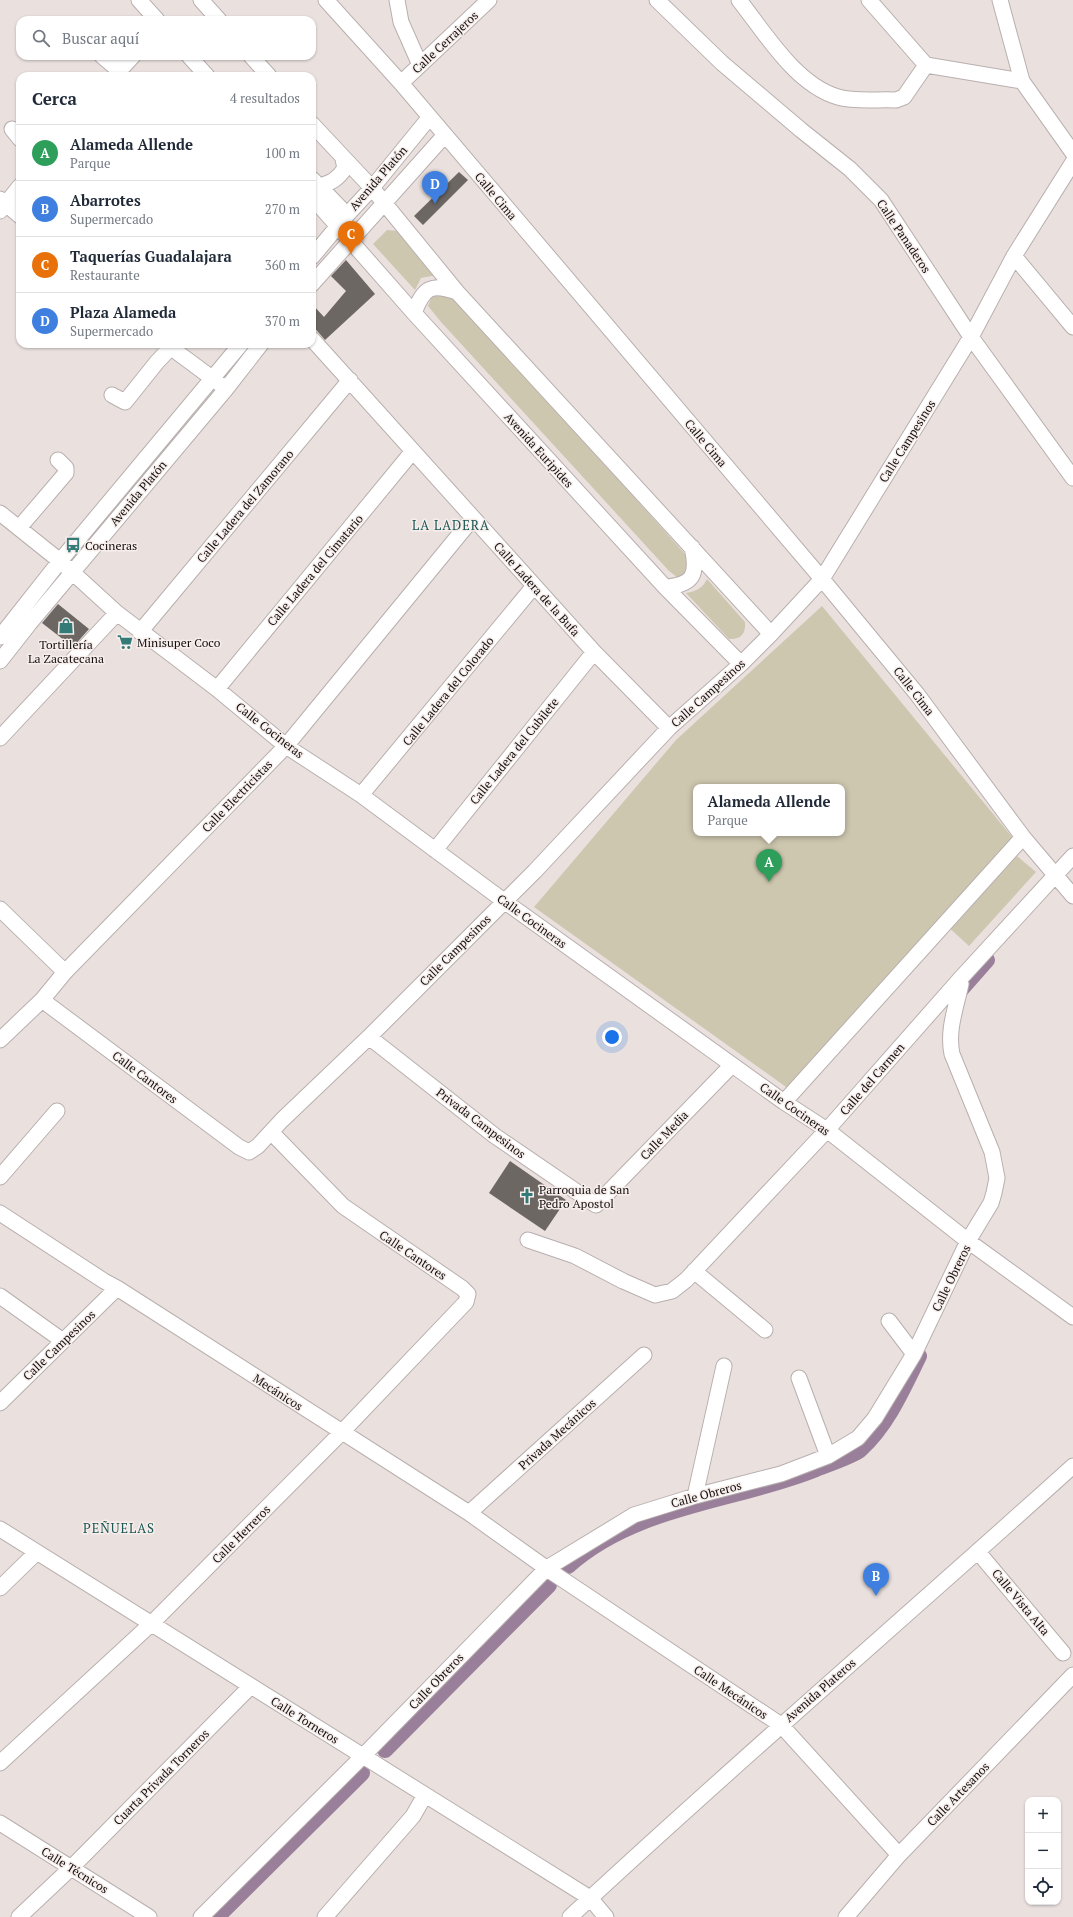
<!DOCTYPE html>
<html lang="es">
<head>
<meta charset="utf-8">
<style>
  :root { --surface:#fff; --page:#f2f2f3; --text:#1f2937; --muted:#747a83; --line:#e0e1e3; --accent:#db2777 }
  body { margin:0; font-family:"PT Serif",serif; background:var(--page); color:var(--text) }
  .controls { position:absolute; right:12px; bottom:12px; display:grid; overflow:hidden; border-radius:8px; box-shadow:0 1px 3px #0004 }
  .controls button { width:36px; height:36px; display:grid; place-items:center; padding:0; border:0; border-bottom:1px solid var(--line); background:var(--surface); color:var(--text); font:20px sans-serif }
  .you { position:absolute; left:612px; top:1037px; width:14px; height:14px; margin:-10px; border:3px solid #fff; border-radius:50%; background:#1a73e8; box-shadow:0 0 0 6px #1a73e833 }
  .badge { display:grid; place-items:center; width:26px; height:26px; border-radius:50%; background:var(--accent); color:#fff; font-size:13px; font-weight:700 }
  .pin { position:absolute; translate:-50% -33px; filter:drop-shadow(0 1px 2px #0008) }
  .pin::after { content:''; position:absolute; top:21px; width:14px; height:12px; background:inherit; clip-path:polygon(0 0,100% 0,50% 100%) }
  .popup { position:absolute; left:693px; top:784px; width:152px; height:52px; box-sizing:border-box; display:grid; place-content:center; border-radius:8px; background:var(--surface); filter:drop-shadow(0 1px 3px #0005); font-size:13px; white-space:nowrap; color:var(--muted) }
  .popup b { font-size:15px; color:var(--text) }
  .popup::after { content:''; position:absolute; left:50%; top:100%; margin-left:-8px; border:8px solid transparent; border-top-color:var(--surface) }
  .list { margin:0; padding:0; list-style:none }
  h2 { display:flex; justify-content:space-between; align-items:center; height:52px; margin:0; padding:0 16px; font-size:17px }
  h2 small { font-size:13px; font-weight:400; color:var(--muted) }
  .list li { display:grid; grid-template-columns:26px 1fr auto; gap:12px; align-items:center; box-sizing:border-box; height:56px; padding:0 16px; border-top:1px solid var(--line) }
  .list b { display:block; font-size:15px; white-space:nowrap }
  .list p { margin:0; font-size:13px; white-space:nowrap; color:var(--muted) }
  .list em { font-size:13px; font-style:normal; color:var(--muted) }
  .icon { flex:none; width:22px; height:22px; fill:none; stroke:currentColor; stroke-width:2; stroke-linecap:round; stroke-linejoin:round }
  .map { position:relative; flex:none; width:1073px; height:1917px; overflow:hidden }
  .search { position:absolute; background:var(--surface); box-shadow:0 1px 3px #0004; left:16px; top:16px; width:300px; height:44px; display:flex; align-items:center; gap:10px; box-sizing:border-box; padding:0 14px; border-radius:12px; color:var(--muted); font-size:15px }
  .panel { position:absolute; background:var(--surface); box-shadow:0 1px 3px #0004; left:16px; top:72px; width:300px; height:276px; border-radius:12px }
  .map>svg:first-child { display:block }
  .green { fill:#cec7af; fill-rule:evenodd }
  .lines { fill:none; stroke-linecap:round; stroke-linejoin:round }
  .canal { stroke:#9a7f9a; stroke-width:16 }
  .building { fill:#6c6762 }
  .minor-casing { stroke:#b8afae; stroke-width:17 }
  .minor { stroke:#fff; stroke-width:15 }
  .labels { text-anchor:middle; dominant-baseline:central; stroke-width:3; stroke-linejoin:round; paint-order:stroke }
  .street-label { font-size:12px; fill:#120f0f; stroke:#f7eeec }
  .poi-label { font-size:12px; fill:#120f0f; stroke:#f7eeec; text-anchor:start }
  .neighbourhood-label { font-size:13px; letter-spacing:1px; fill:#1b5653; stroke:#f7eeec }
</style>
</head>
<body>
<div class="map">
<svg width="1073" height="1917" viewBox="0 0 1073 1917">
  <rect width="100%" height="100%" fill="#eae1df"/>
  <path class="green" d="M387 230 398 231 437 275 421 278 415 290 373 244Z
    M444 292 459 302 685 554 691 564 687 575 677 577 669 571 441 322 428 306 433 294Z
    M707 579 745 622C746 634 741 640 729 639L686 593C696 591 702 589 707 579Z
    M822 606 1017 843 1011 851 1036 872 969 946 945 924 793 1092 534 907 676 740ZM696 787H842V833H696Z"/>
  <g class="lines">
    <path class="canal" d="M956 999 957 994 987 960
      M568 1566C636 1505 734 1502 816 1469 826 1465 853 1456 860 1450 888 1424 903 1389 919 1356
      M385 1750 549 1585
      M217 1917 362 1773"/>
  </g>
  <path class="building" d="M459 172 468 180 423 225 414 216Z
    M346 260 375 294 325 340 312 325V304L324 317 346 291 331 276Z
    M58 604 89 629 73 647 42 623Z
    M510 1161 566 1200 545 1231 489 1193Z"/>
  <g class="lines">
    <defs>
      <path id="minor" d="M139 0 157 20
        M201 0 219 20
        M326 0 401 83 822 579 917 694 1023 837 1073 896
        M397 0 401 22 420 65
        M657 0 722 63 801 130 850 169 881 200 971 337 1073 478
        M739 0C765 33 796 85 838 97 855 102 877 99 896 100L904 97 926 65
        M869 0 926 65 1022 81
        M1000 0 1022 81 1073 153
        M102 56 115 67 120 70 133 56
        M189 56 207 76
        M251 56 269 76
        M401 83 489 0
        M312 124 372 188 457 292 771 634
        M12 129 20 139
        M312 179 319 186C331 183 338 179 345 168L343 159
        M319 186 347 215
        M312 197 414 313 665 587 741 664
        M0 199 20 216
        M0 211 20 186
        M1014 256 1073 327
        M312 257 347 215 372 188 429 118
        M312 284 444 136
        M414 313C424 287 431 283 457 292
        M312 339 594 652 669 728
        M166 344 220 384
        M112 395 125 402 157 362 174 344
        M0 513 60 561 117 613 217 689 286 746 361 795 504 901 784 1102 827 1130 968 1241 1073 1317
        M19 528 66 473V468L58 460
        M665 587C694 585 698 574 692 547
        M140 632 350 380
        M0 637 60 561 241 344
        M0 661 29 624 226 389 261 344
        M217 689 413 451
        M0 738 117 613
        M361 795 534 586
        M435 850 594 652
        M0 909 65 972
        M42 1000 239 1147 249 1152 258 1146 282 1120 369 1037 535 871 669 728 741 664 771 634 822 579 971 337 1014 256 1073 162
        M369 1037 495 1136 596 1205 732 1065
        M0 1040 42 1000 65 972 286 746 473 518
        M784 1102 1023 837
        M0 1177 57 1111
        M0 1213 104 1281 117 1288 469 1513 553 1573 781 1725 899 1855
        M528 1240 575 1256 623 1281 655 1295 672 1291 686 1280 827 1130 960 979 1073 856
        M694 1271 765 1330
        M0 1296 63 1341
        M889 1321 914 1354
        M799 1378 828 1456
        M0 1403 117 1288
        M695 1496 724 1366
        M469 1513 644 1355
        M0 1529 590 1898 606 1917
        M978 1552 1063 1653
        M0 1588 37 1552
        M0 1763 151 1624 342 1432 466 1302 468 1294 462 1288 343 1206 272 1133
        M0 1823 149 1917
        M19 1917 72 1867 251 1686
        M201 1917 363 1756 547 1568 634 1515 695 1496 781 1474 828 1456 858 1438 875 1418 914 1354 968 1241 991 1203 994 1193 997 1178 992 1152 952 1054C947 1030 956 1008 961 984L960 979
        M325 1917 413 1816 425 1795
        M570 1917C735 1763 906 1617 1073 1466
        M846 1917 899 1855 1073 1675"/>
    </defs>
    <use href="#minor" class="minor-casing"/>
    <use href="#minor" class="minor"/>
  </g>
  <defs>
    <symbol id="bus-bare" viewBox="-9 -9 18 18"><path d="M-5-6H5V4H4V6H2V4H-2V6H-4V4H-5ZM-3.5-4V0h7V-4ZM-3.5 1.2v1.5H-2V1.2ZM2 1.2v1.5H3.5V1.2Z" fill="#337b77" stroke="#f7eeec" stroke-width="2.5" paint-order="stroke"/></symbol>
    <symbol id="shop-bare" viewBox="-9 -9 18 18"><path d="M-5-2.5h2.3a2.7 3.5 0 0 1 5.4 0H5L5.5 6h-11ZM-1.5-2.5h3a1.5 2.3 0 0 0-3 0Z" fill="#337b77" stroke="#f7eeec" stroke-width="2.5" paint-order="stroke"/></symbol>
    <symbol id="supermarket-bare" viewBox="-9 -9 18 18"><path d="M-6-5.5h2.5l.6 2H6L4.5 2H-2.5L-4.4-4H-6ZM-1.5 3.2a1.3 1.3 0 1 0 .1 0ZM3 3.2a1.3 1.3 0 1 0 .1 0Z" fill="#337b77" stroke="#f7eeec" stroke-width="2.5" paint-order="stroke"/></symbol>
    <symbol id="church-bare" viewBox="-9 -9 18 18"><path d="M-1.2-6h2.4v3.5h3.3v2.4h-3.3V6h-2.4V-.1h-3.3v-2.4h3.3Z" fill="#337b77" stroke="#f7eeec" stroke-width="2.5" paint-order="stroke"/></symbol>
  </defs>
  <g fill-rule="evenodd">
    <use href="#bus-bare" x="62" y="534" width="22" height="22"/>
    <use href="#shop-bare" x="55" y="615" width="22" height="22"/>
    <use href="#supermarket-bare" x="114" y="631" width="22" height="22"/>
    <use href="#church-bare" x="516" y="1185" width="22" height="22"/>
  </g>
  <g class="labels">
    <g class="street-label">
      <text transform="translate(445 42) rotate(-43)">Calle Cerrajeros</text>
      <text transform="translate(378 178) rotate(-49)">Avenida Platón</text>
      <text transform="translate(496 196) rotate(50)">Calle Cima</text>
      <text transform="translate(904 236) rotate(56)">Calle Panaderos</text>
      <text transform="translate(907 441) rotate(-58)">Calle Campesinos</text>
      <text transform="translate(706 443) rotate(50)">Calle Cima</text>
      <text transform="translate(539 450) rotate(48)">Avenida Euripides</text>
      <text transform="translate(138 493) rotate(-50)">Avenida Platón</text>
      <text transform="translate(245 506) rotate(-50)">Calle Ladera del Zamorano</text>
      <text transform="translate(315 570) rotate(-50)">Calle Ladera del Cimatario</text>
      <text transform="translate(537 589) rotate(48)">Calle Ladera de la Bufa</text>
      <text transform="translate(448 691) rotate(-51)">Calle Ladera del Colorado</text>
      <text transform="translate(914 691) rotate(52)">Calle Cima</text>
      <text transform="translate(708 693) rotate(-42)">Calle Campesinos</text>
      <text transform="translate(270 730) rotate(38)">Calle Cocineras</text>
      <text transform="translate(514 751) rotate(-51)">Calle Ladera del Cubilete</text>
      <text transform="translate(237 796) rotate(-46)">Calle Electricistas</text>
      <text transform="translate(532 921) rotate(36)">Calle Cocineras</text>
      <text transform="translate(455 950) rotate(-45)">Calle Campesinos</text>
      <text transform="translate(145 1077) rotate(37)">Calle Cantores</text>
      <text transform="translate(872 1079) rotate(-49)">Calle del Carmen</text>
      <text transform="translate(795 1109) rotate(35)">Calle Cocineras</text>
      <text transform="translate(481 1123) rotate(37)">Privada Campesinos</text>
      <text transform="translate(664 1135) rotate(-46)">Calle Media</text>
      <text transform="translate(413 1255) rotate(34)">Calle Cantores</text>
      <text transform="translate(951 1278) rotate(-64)">Calle Obreros</text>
      <text transform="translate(59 1345) rotate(-44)">Calle Campesinos</text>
      <text transform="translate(278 1392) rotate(33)">Mecánicos</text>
      <text transform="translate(557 1434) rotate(-42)">Privada Mecánicos</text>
      <text transform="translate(706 1494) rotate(-15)">Calle Obreros</text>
      <text transform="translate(241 1534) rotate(-45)">Calle Herreros</text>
      <text transform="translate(1021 1602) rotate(50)">Calle Vista Alta</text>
      <text transform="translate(436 1681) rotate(-46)">Calle Obreros</text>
      <text transform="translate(820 1690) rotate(-41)">Avenida Plateros</text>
      <text transform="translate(731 1692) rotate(34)">Calle Mecánicos</text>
      <text transform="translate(305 1720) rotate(32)">Calle Torneros</text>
      <text transform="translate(161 1777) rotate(-45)">Cuarta Privada Torneros</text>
      <text transform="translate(958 1794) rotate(-46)">Calle Artesanos</text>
      <text transform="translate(75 1870) rotate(32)">Calle Técnicos</text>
    </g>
    <g class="poi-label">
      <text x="85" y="545">Cocineras</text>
      <text x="137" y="642">Minisuper Coco</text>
      <text x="66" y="644" text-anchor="middle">Tortillería<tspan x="66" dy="14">La Zacatecana</tspan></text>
      <text x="539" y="1189">Parroquia de San<tspan x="539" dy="14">Pedro Apostol</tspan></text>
    </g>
    <g class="neighbourhood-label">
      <text x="451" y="525">LA LADERA</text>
      <text x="119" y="1528">PEÑUELAS</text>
    </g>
  </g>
</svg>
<div class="controls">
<button>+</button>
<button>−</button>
<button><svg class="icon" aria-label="locate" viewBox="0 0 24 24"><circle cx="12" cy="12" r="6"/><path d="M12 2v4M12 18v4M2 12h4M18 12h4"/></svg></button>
</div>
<div class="you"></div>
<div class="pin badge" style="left:769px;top:882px;background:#2e9e5b">A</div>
<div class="popup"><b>Alameda Allende</b>Parque</div>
<div class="pin badge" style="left:876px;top:1596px;background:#3f7fe0">B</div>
<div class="pin badge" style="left:351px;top:254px;background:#e8710a">C</div>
<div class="pin badge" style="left:435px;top:204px;background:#3f7fe0">D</div>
<div class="search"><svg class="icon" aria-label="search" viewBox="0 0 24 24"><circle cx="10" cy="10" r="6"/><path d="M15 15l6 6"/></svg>Buscar aquí</div>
<section class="panel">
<h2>Cerca<small>4 resultados</small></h2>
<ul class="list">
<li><span class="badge" style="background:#2e9e5b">A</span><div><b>Alameda Allende</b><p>Parque</p></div><em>100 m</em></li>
<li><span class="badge" style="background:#3f7fe0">B</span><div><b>Abarrotes</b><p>Supermercado</p></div><em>270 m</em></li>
<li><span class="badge" style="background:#e8710a">C</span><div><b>Taquerías Guadalajara</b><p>Restaurante</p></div><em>360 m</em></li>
<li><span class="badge" style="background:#3f7fe0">D</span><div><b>Plaza Alameda</b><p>Supermercado</p></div><em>370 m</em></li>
</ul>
</section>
</div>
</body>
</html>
